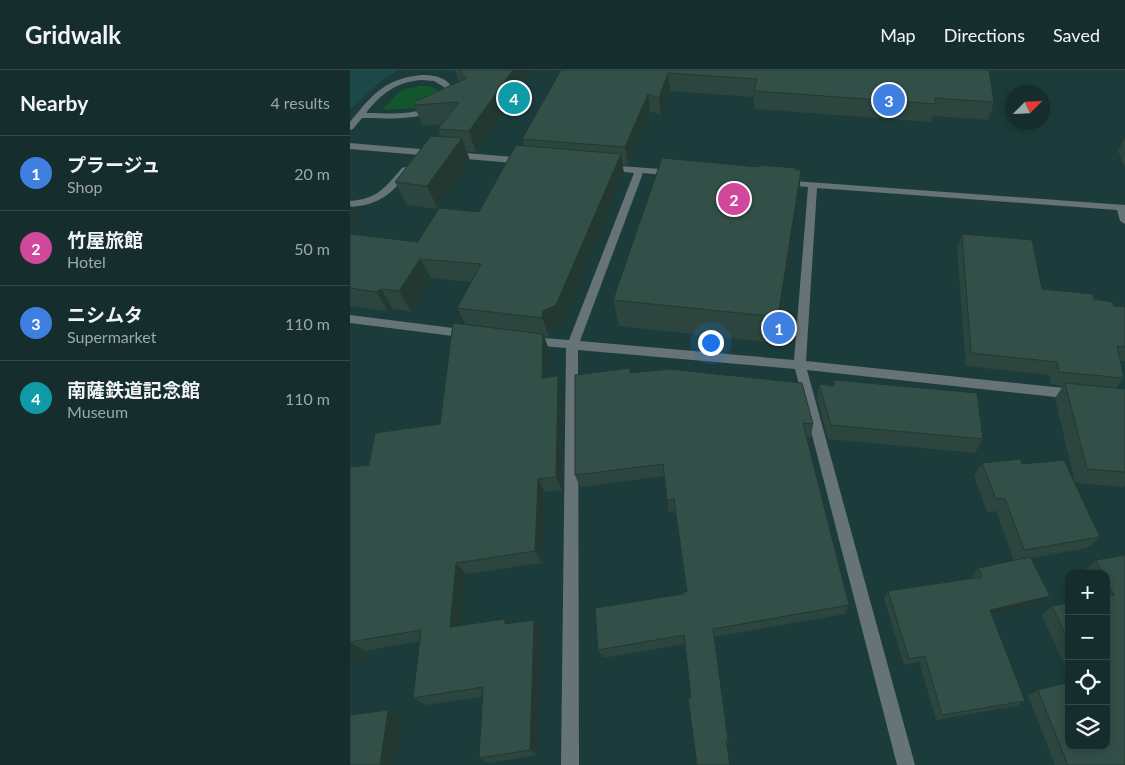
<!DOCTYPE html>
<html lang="en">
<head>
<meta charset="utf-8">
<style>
  :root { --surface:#152d2d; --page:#223939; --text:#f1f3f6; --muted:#9da8aa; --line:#344949; --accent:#e3ae35 }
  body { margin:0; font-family:Lato,"Noto Sans JP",sans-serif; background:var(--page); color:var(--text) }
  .controls { position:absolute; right:15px; bottom:15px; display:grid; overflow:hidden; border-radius:10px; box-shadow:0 2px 12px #0003 }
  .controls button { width:45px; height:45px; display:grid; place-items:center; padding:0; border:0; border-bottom:1px solid var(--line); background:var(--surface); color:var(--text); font:25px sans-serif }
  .compass { position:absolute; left:655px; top:15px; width:45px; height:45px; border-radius:50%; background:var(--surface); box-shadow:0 2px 12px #0003; rotate:66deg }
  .you { position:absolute; left:360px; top:272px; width:18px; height:18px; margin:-12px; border:4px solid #fff; border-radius:50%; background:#1a73e8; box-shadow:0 0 0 8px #1a73e833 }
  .badge { display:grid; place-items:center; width:32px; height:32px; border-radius:50%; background:var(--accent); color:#fff; font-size:16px; font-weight:700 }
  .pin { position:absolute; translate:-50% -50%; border:2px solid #fff; box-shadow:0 1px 5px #0006 }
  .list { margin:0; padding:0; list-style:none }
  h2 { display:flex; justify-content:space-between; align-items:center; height:65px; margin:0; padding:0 20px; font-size:21px }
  h2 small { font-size:16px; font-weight:400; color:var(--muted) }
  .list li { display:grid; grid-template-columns:32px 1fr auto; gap:15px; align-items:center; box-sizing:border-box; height:75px; padding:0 20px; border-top:1px solid var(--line) }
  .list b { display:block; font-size:19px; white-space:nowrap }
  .list p { margin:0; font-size:16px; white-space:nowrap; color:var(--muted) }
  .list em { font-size:16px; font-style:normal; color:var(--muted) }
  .icon { flex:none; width:28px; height:28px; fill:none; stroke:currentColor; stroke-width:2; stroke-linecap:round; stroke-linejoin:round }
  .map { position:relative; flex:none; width:775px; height:695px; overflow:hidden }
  header { display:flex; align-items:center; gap:30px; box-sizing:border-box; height:70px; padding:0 25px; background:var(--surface); border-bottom:1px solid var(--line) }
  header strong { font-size:24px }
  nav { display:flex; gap:28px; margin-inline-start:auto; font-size:18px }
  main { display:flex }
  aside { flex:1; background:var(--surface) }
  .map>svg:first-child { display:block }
  .built { fill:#1d4849 }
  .green { fill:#11562d }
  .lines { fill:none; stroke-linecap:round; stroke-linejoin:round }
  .minor { fill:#667377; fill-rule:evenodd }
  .wall { fill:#2c453e }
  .shaded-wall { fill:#243832 }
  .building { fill:#335048; stroke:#243832 }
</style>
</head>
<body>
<header>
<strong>Gridwalk</strong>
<nav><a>Map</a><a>Directions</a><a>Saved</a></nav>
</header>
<main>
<aside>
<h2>Nearby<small>4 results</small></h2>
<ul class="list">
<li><span class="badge" style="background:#3f7fe0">1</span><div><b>プラージュ</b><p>Shop</p></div><em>20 m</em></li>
<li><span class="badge" style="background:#d1479c">2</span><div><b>竹屋旅館</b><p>Hotel</p></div><em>50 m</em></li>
<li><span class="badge" style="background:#3f7fe0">3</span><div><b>ニシムタ</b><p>Supermarket</p></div><em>110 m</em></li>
<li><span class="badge" style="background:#0f9aa8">4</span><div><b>南薩鉄道記念館</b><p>Museum</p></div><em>110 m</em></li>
</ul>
</aside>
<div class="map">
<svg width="775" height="695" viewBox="0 0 775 695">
  <rect width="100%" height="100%" fill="#1c3c3c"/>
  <path class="built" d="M0 0H48L30 12 0 39Z"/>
  <path class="green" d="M69 16C78 16 85 16 91 23L71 38 32 40 50 21Z"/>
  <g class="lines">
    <path class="minor" d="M71 5C84 5 99 7 103 21 93 54 38 48 12 48L3 59 0 60V52C22 25 34 9 71 5ZM71 10 84 11 94 17V25C75 48 42 43 16 43 31 24 46 12 71 10Z
      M0 73 174 88 179 91 174 94 0 79Z
      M257 95 324 100 329 103 324 106 293 103 230 271 444 290 458 117 433 115 430 114V110L775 135V154L770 151 767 140 467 118 456 291 724 319 728 321 730 324 728 327 724 329 457 300 565 695H547L445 299 228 280 229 695H211L216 278 181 275 175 271 181 267 219 270 284 103 254 100V96Z
      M55 97 60 100C42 124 30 135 0 137V131C27 129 35 118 52 98Z
      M0 245 119 260 125 264 119 268 0 253Z"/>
  </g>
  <path class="wall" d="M105 0H182L126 82 117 81 120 91 88 139 57 135 45 112 92 67 88 59 92 54 73 56 64 35 109 12Z
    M211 0H639L644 32 638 50 583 46 581 52 404 39V27L320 21 311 45 300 41 278 95H272L274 104 212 254 199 260V267L194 266 199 280 198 307 214 320 212 420 195 422 192 493 116 504 111 555 159 554 192 559 188 685 139 693 129 688 133 627 76 635 63 628 70 571 15 581 14 592 0 594V397L19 395 90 354 116 255 107 238 121 212 81 208 61 241 43 239 38 241 0 236V135L10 152 1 164 68 172 129 142 174 76 172 69Z
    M775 68V98L768 81Z
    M409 97 451 100 449 127 426 273 269 256 263 230Z
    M612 164 692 219 744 229 764 236 775 237V291H770L774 308 766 318 775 319V415L773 417 725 413 705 328 713 316 701 314 699 305 616 296 607 178Z
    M280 298 281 303 463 354 461 367H457L499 535 495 544 364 567 379 675H377L341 628 335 574 253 588 248 580 337 522 325 441 319 442 317 430 315 406 230 417 225 405Z
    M484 310 633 369 625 383 478 369 467 329 469 314 483 315Z
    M632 393 672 394 750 467 737 478 681 488 700 526 691 534 642 545 675 631 666 636 586 650 569 592 554 595 534 528 538 521 622 508V506L628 498 664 491 646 441 637 442 624 406Z
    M775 485V695H705L678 626 688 620 756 676V504H737L735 500 746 490Z
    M719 533V605L692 545 702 536Z"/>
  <path class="shaded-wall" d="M163 0H182L126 82 119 61Z
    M318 3 320 21 311 45 309 28Z
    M298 24 300 41 278 95 275 77Z
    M112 68 120 91 88 139 77 116Z
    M271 84 274 104 212 254 199 260V267L192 248 193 241Z
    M451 100 449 127 426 273 428 247Z
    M0 135 10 152 0 165Z
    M70 189 81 208 61 241 49 221Z
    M31 219 43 239 38 241 26 222Z
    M193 264 199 280 198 322 192 308Z
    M208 306 214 320 212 420 206 407Z
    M188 409 195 422 192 493 185 481Z
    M106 493 116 504 110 566 100 557Z
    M700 526 691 534 633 547 640 540Z
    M155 549 164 558 155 554Z
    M184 550 192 559 188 685 180 680Z
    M0 572 15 581 14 592 0 594Z
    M38 640 53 647 46 695H30Z"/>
  <path class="building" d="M109 0H163L119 61 88 59 109 32 64 35V32L117 8Z
    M211 0H639L644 32 585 28 586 34 404 21 407 9 318 3 309 28 298 24 275 77 172 69Z
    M81 66 112 68 77 116 45 112Z
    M166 75 271 84 206 235 193 241 192 248 107 238 131 194 70 189 49 221 31 219 26 222 0 218V164L68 172 89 138 129 142Z
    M312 88 409 97V95L446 98 445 100H451L428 247 263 230Z
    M612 164 682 170 692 219 743 224 744 229 763 232 764 236 775 237V277L767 276 774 308 709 302 707 292 621 283Z
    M103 253 193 264 192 308 208 306 206 407 188 409 185 481 106 493 100 557 155 549V554L184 550 180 680 129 688 133 617 63 628 71 560 0 572V397L19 395 25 363 90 354Z
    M280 298V303L319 299 452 313 463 354 453 353 499 535 363 559 378 670H376L380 695H347L338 628H341L334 565 248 580 245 538 333 524V522H337L324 429 317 430 313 394 225 405V305Z
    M484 310 627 323 633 369 481 355 469 314 484 316Z
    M715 313 775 319V402L737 399Z
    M670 389 672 394 714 390 750 467 674 480 655 428 646 429 632 393Z
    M775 485V695H718L688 620 719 612V676H756V526L764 525 756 510V504H753L746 490Z
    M680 487 700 526 640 540 675 631 592 645 575 586 559 589 538 521 632 507 628 498Z
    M719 533V572L702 536Z
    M38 640 30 695H0V645Z"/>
</svg>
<div class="controls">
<button>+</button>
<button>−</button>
<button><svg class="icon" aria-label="locate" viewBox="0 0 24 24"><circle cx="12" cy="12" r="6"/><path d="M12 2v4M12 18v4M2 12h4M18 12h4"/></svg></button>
<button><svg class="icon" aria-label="layers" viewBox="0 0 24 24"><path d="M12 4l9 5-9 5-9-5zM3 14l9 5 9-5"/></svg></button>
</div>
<svg class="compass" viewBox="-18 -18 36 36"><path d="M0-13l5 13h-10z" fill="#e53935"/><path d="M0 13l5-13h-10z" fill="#9da8aa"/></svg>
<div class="you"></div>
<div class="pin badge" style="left:429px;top:258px;background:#3f7fe0">1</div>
<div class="pin badge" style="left:384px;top:129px;background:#d1479c">2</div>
<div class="pin badge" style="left:539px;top:30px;background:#3f7fe0">3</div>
<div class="pin badge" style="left:164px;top:28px;background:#0f9aa8">4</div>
</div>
</main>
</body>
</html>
